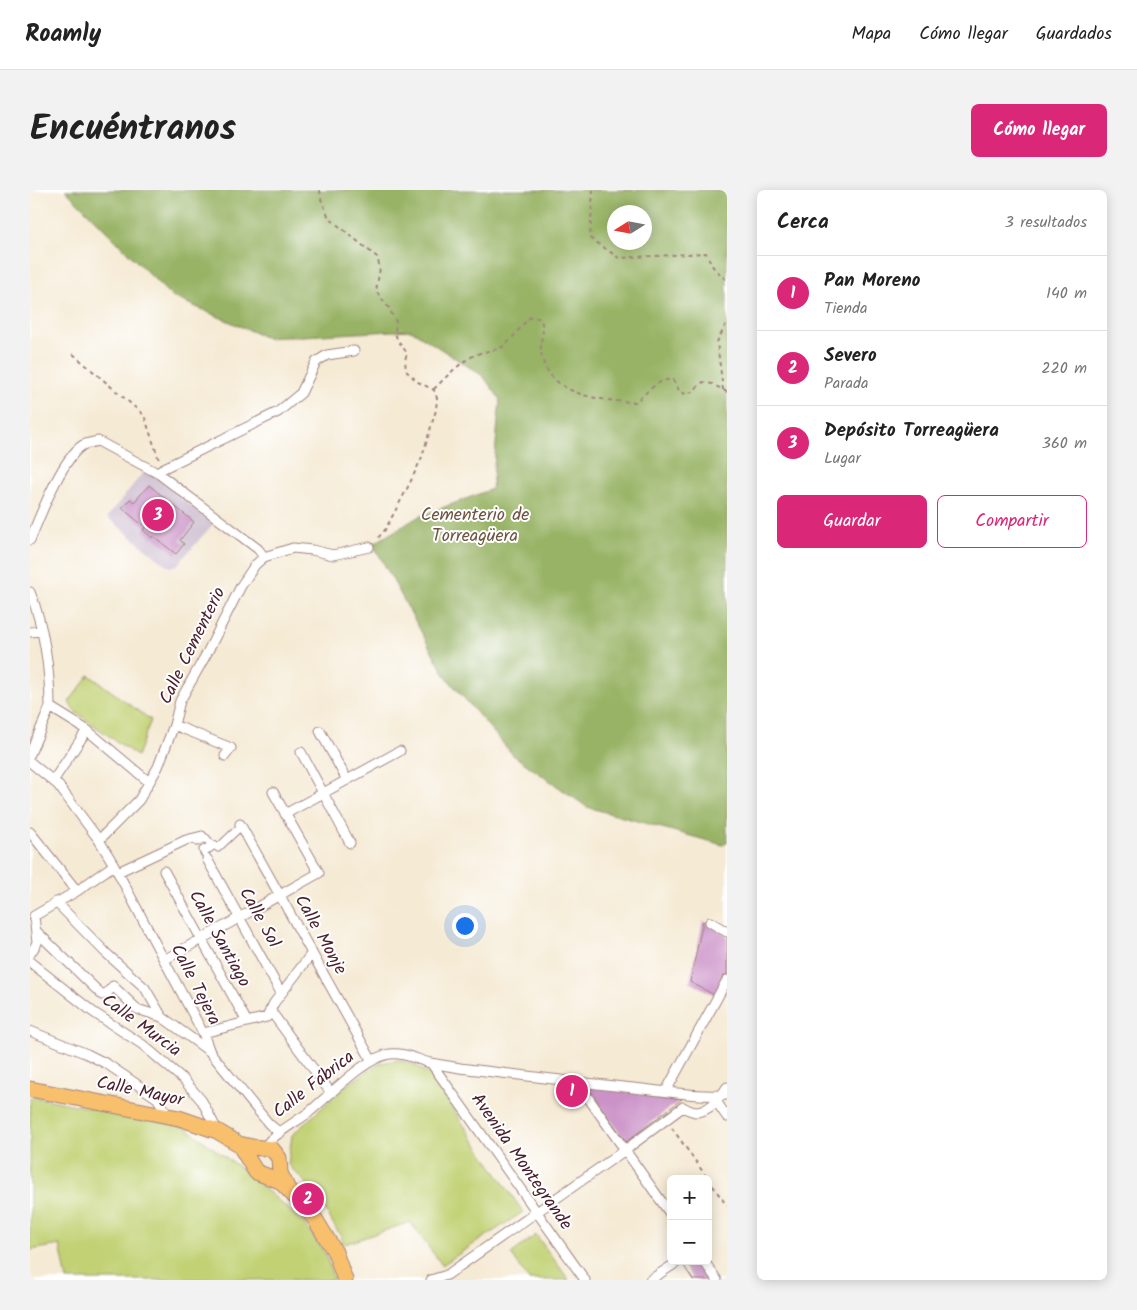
<!DOCTYPE html>
<html lang="es">
<head>
<meta charset="utf-8">
<style>
  :root { --surface:#fff; --page:#f2f2f2; --text:#222; --muted:#767676; --line:#e0e0e0; --accent:#db2777 }
  body { margin:0; font-family:Kalam,sans-serif; background:var(--page); color:var(--text) }
  .controls { position:absolute; right:15px; bottom:15px; display:grid; overflow:hidden; border-radius:8px; box-shadow:0 2px 12px #0003 }
  .controls button { width:45px; height:45px; display:grid; place-items:center; padding:0; border:0; border-bottom:1px solid var(--line); background:var(--surface); color:var(--text); font:25px sans-serif }
  .compass { position:absolute; left:577px; top:15px; width:45px; height:45px; border-radius:50%; background:var(--surface); box-shadow:0 2px 12px #0003; rotate:259deg }
  .you { position:absolute; left:434px; top:735px; width:18px; height:18px; margin:-12px; border:4px solid #fff; border-radius:50%; background:#1a73e8; box-shadow:0 0 0 8px #1a73e833 }
  .badge { display:grid; place-items:center; width:32px; height:32px; border-radius:50%; background:var(--accent); color:#fff; font-size:16px; font-weight:700 }
  .pin { position:absolute; translate:-50% -50%; border:2px solid #fff; box-shadow:0 1px 5px #0006 }
  .list { margin:0; padding:0; list-style:none }
  h2 { display:flex; justify-content:space-between; align-items:center; height:65px; margin:0; padding:0 20px; font-size:21px }
  h2 small { font-size:16px; font-weight:400; color:var(--muted) }
  .list li { display:grid; grid-template-columns:32px 1fr auto; gap:15px; align-items:center; box-sizing:border-box; height:75px; padding:0 20px; border-top:1px solid var(--line) }
  .list b { display:block; font-size:19px; white-space:nowrap }
  .list p { margin:0; font-size:16px; white-space:nowrap; color:var(--muted) }
  .list em { font-size:16px; font-style:normal; color:var(--muted) }
  .actions { display:flex; gap:10px; padding:15px 20px }
  .actions a { flex:1; padding:11px 0; border:1px solid var(--accent); border-radius:8px; text-align:center; font-size:18px; color:var(--accent) }
  .actions .main { background:var(--accent); color:#fff }
  .map { position:relative; flex:none; width:697px; height:1090px; overflow:hidden; border-radius:8px }
  header { display:flex; align-items:center; gap:30px; box-sizing:border-box; height:70px; padding:0 25px; background:var(--surface); border-bottom:1px solid var(--line) }
  header strong { font-size:24px }
  nav { display:flex; gap:28px; margin-inline-start:auto; font-size:18px }
  .intro { display:flex; align-items:center; justify-content:space-between; box-sizing:border-box; height:120px; padding:0 30px }
  h1 { margin:0; font-size:35px }
  .button { padding:12px 22px; border-radius:8px; background:var(--accent); color:#fff; font-size:18px; font-weight:700 }
  main { display:flex; gap:30px; padding:0 30px }
  aside { flex:1; background:var(--surface); border-radius:8px; box-shadow:0 2px 12px #0003 }
  .map>svg:first-child { display:block }
  .industrial { fill:#cebed0 }
  .green { fill:#c1d173; stroke:#86784f }
  .forest { fill:#98b365; stroke:#716948; fill-rule:evenodd }
  .building { fill:#cb92c7 }
  .lines { fill:none; stroke-linecap:round; stroke-linejoin:round }
  .pedestrian-casing { stroke:#a08480; stroke-width:9 }
  .minor-casing { stroke:#a08480; stroke-width:11 }
  .primary-casing { stroke:#a08480; stroke-width:17 }
  .path { stroke:#a08480; stroke-width:2; stroke-dasharray:4 4; stroke-linecap:butt }
  .pedestrian { stroke:#fff; stroke-width:7 }
  .minor { stroke:#fff; stroke-width:9 }
  .primary { stroke:#f8bf6c; stroke-width:15 }
  .labels { text-anchor:middle; dominant-baseline:central; stroke-width:4; stroke-linejoin:round; paint-order:stroke }
  .park-label { font-size:18px; fill:#6e5441; stroke:#fff }
  .street-label { font-size:18px; fill:#4a1f2b; stroke:#fff }
</style>
</head>
<body>
<header>
<strong>Roamly</strong>
<nav><a>Mapa</a><a>Cómo llegar</a><a>Guardados</a></nav>
</header>
<div class="intro"><h1>Encuéntranos</h1><a class="button">Cómo llegar</a></div>
<main>
<div class="map">
<svg width="697" height="1090" viewBox="0 0 697 1090">
  <rect width="100%" height="100%" fill="#fff"/>
  <filter id="ink" filterUnits="userSpaceOnUse"><feTurbulence type="fractalNoise" baseFrequency=".02" numOctaves="2"/><feDisplacementMap in="SourceGraphic" scale="10" xChannelSelector="R" yChannelSelector="G"/><feConvolveMatrix kernelMatrix="1 2 1 2 8 2 1 2 1" color-interpolation-filters="sRGB"/></filter>
  <filter id="wash" filterUnits="userSpaceOnUse"><feTurbulence type="fractalNoise" baseFrequency=".0096" numOctaves="4" result="noise"/><feDisplacementMap in="SourceGraphic" scale="20" xChannelSelector="R" yChannelSelector="G"/><feGaussianBlur stdDeviation="1.12" result="paint"/><feColorMatrix in="noise" values="0 0 0 0 0 0 0 0 0 0 0 0 0 0 0 0 0 1.4 0 .05"/><feComposite in="paint" operator="in"/></filter>
  <g filter="url(#wash)">
    <rect width="100%" height="100%" fill="#f5ead4"/>
    <path class="industrial" d="M116 279 183 334 147 375 141 377 136 375 77 327Z"/>
    <path class="green" d="M59 485 121 530 107 566 44 521 39 512Z
      M368 870 383 874 399 884 493 1022 412 1075 380 1032 315 1054 285 1002 258 975 262 945 317 895 350 873Z
      M0 906 155 937 218 984 273 1032 296 1065 304 1090H37L30 1055 0 1060Z
      M506 1045 539 1090H499L481 1064Z"/>
    <path class="forest" d="M35 0H697V653L693 655 557 617 483 565 416 487 343 354 388 327 462 299 470 209 453 186 381 140 237 148 141 106ZM584 22H614V52H584Z"/>
    <g id="blocks">
      <path class="building" d="M119 295 164 332 150 350 154 354 146 364 123 346 122 348 113 340 115 337 92 318 100 309 104 312Z
        M673 731 697 745V790L688 807 660 792Z
        M557 896 652 909 596 952Z
        M654 1071H669L682 1090H663L652 1073Z"/>
    </g>
  </g>
  <g filter="url(#ink)">
    <use href="#blocks" fill-opacity="0" stroke="#a08480" stroke-width="1"/>
    <g class="lines">
      <defs>
        <path id="pedestrian" d="M172 646 166 650 167 652 176 648 182 655 173 660 174 663 184 655 188 658 211 636"/>
        <path id="minor" d="M0 350C10 326 32 268 53 255 57 253 64 252 68 251L129 284
          M234 367 228 359 129 284 132 279 248 222 271 203 286 172 297 165 324 161
          M0 402C14 436 20 480 20 517L57 540 119 592
          M0 442 12 441
          M144 535 201 558 195 566
          M290 541 317 590
          M271 562 320 653
          M0 564 20 517
          M0 572 28 595 69 650 84 675 134 770 173 843 180 862 239 934 250 943
          M23 591 57 540
          M255 624 370 561
          M210 634 342 871
          M0 642 47 701
          M69 650 109 610 128 577 144 535 150 511 177 463 211 396 225 375 234 367 263 358 282 360 303 365 339 357
          M177 669 251 803
          M134 681 217 832
          M88 682 156 650 172 646
          M26 712 76 763 115 798 132 827
          M680 732 697 742
          M6 741 72 805 77 803 83 796 107 819 132 827 179 861
          M0 764 7 753 4 726 47 701 84 675
          M134 770 289 683 243 602
          M0 772 63 822 113 855 153 889 172 911 187 940
          M240 820 301 903
          M0 841 57 864 77 874 127 908 139 926
          M173 843 237 827 244 813 282 763
          M401 873 555 1090
          M547 892 595 960 653 917C656 919 661 921 665 922 678 923 691 907 697 897
          M636 901 697 790
          M686 911 697 927
          M234 957C245 943 263 934 278 923 298 907 335 867 360 864 374 862 388 870 400 873 410 875 420 876 430 878 488 885 545 892 603 898 633 901 667 907 697 905
          M674 1071 687 1090
          M401 1090 417 1085 595 960 641 1025
          M620 1090 649 1071"/>
        <path id="primary" d="M0 899 149 928 187 941 209 954 222 957 242 959 249 968 250 983 256 995
          M209 954 226 982 250 991 272 1014 285 1029 305 1062 315 1090"/>
      </defs>
      <use href="#pedestrian" class="pedestrian-casing"/>
      <use href="#minor" class="minor-casing"/>
      <use href="#primary" class="primary-casing"/>
      <path class="path" d="M290 0 291 9 299 28 347 67 350 78 346 101 359 118 366 132 365 142 367 149 377 163 375 170 376 181 388 192 404 200 407 208 406 220 392 267 379 295 355 340 346 350
        M563 0 560 48 589 68 676 63 683 77 697 91
        M43 164 114 225 129 270
        M404 199C417 186 433 169 450 163 459 160 467 161 475 155 483 149 497 128 501 127 502 127 507 128 509 128 517 138 510 147 511 158 512 204 569 211 605 212 616 204 629 187 643 190L650 202 656 204 662 202 673 192 682 194 697 202
        M693 200 687 152 697 132
        M642 938 678 989
        M678 989 697 1016"/>
      <use href="#pedestrian" class="pedestrian"/>
      <use href="#minor" class="minor"/>
      <use href="#primary" class="primary"/>
    </g>
  </g>
  <g class="labels">
    <g class="park-label">
      <text x="445" y="325">Cementerio de<tspan x="445" dy="21">Torreagüera</tspan></text>
    </g>
    <g class="street-label">
      <text transform="translate(163 456) rotate(-64)">Calle Cementerio</text>
      <text transform="translate(229 728) rotate(61)">Calle Sol</text>
      <text transform="translate(290 745) rotate(61)">Calle Monje</text>
      <text transform="translate(189 749) rotate(61)">Calle Santiago</text>
      <text transform="translate(165 795) rotate(63)">Calle Tejera</text>
      <text transform="translate(111 836) rotate(36)">Calle Murcia</text>
      <text transform="translate(284 895) rotate(-38)">Calle Fábrica</text>
      <text transform="translate(110 902) rotate(12)">Calle Mayor</text>
      <text transform="translate(491 972) rotate(55)">Avenida Montegrande</text>
    </g>
  </g>
</svg>
<div class="controls">
<button>+</button>
<button>−</button>
</div>
<svg class="compass" viewBox="-18 -18 36 36"><path d="M0-13l5 13h-10z" fill="#e53935"/><path d="M0 13l5-13h-10z" fill="#767676"/></svg>
<div class="you"></div>
<div class="pin badge" style="left:542px;top:901px">1</div>
<div class="pin badge" style="left:278px;top:1009px">2</div>
<div class="pin badge" style="left:128px;top:325px">3</div>
</div>
<aside>
<h2>Cerca<small>3 resultados</small></h2>
<ul class="list">
<li><span class="badge">1</span><div><b>Pan Moreno</b><p>Tienda</p></div><em>140 m</em></li>
<li><span class="badge">2</span><div><b>Severo</b><p>Parada</p></div><em>220 m</em></li>
<li><span class="badge">3</span><div><b>Depósito Torreagüera</b><p>Lugar</p></div><em>360 m</em></li>
</ul>
<div class="actions"><a class="main">Guardar</a><a>Compartir</a></div>
</aside>
</main>
</body>
</html>
